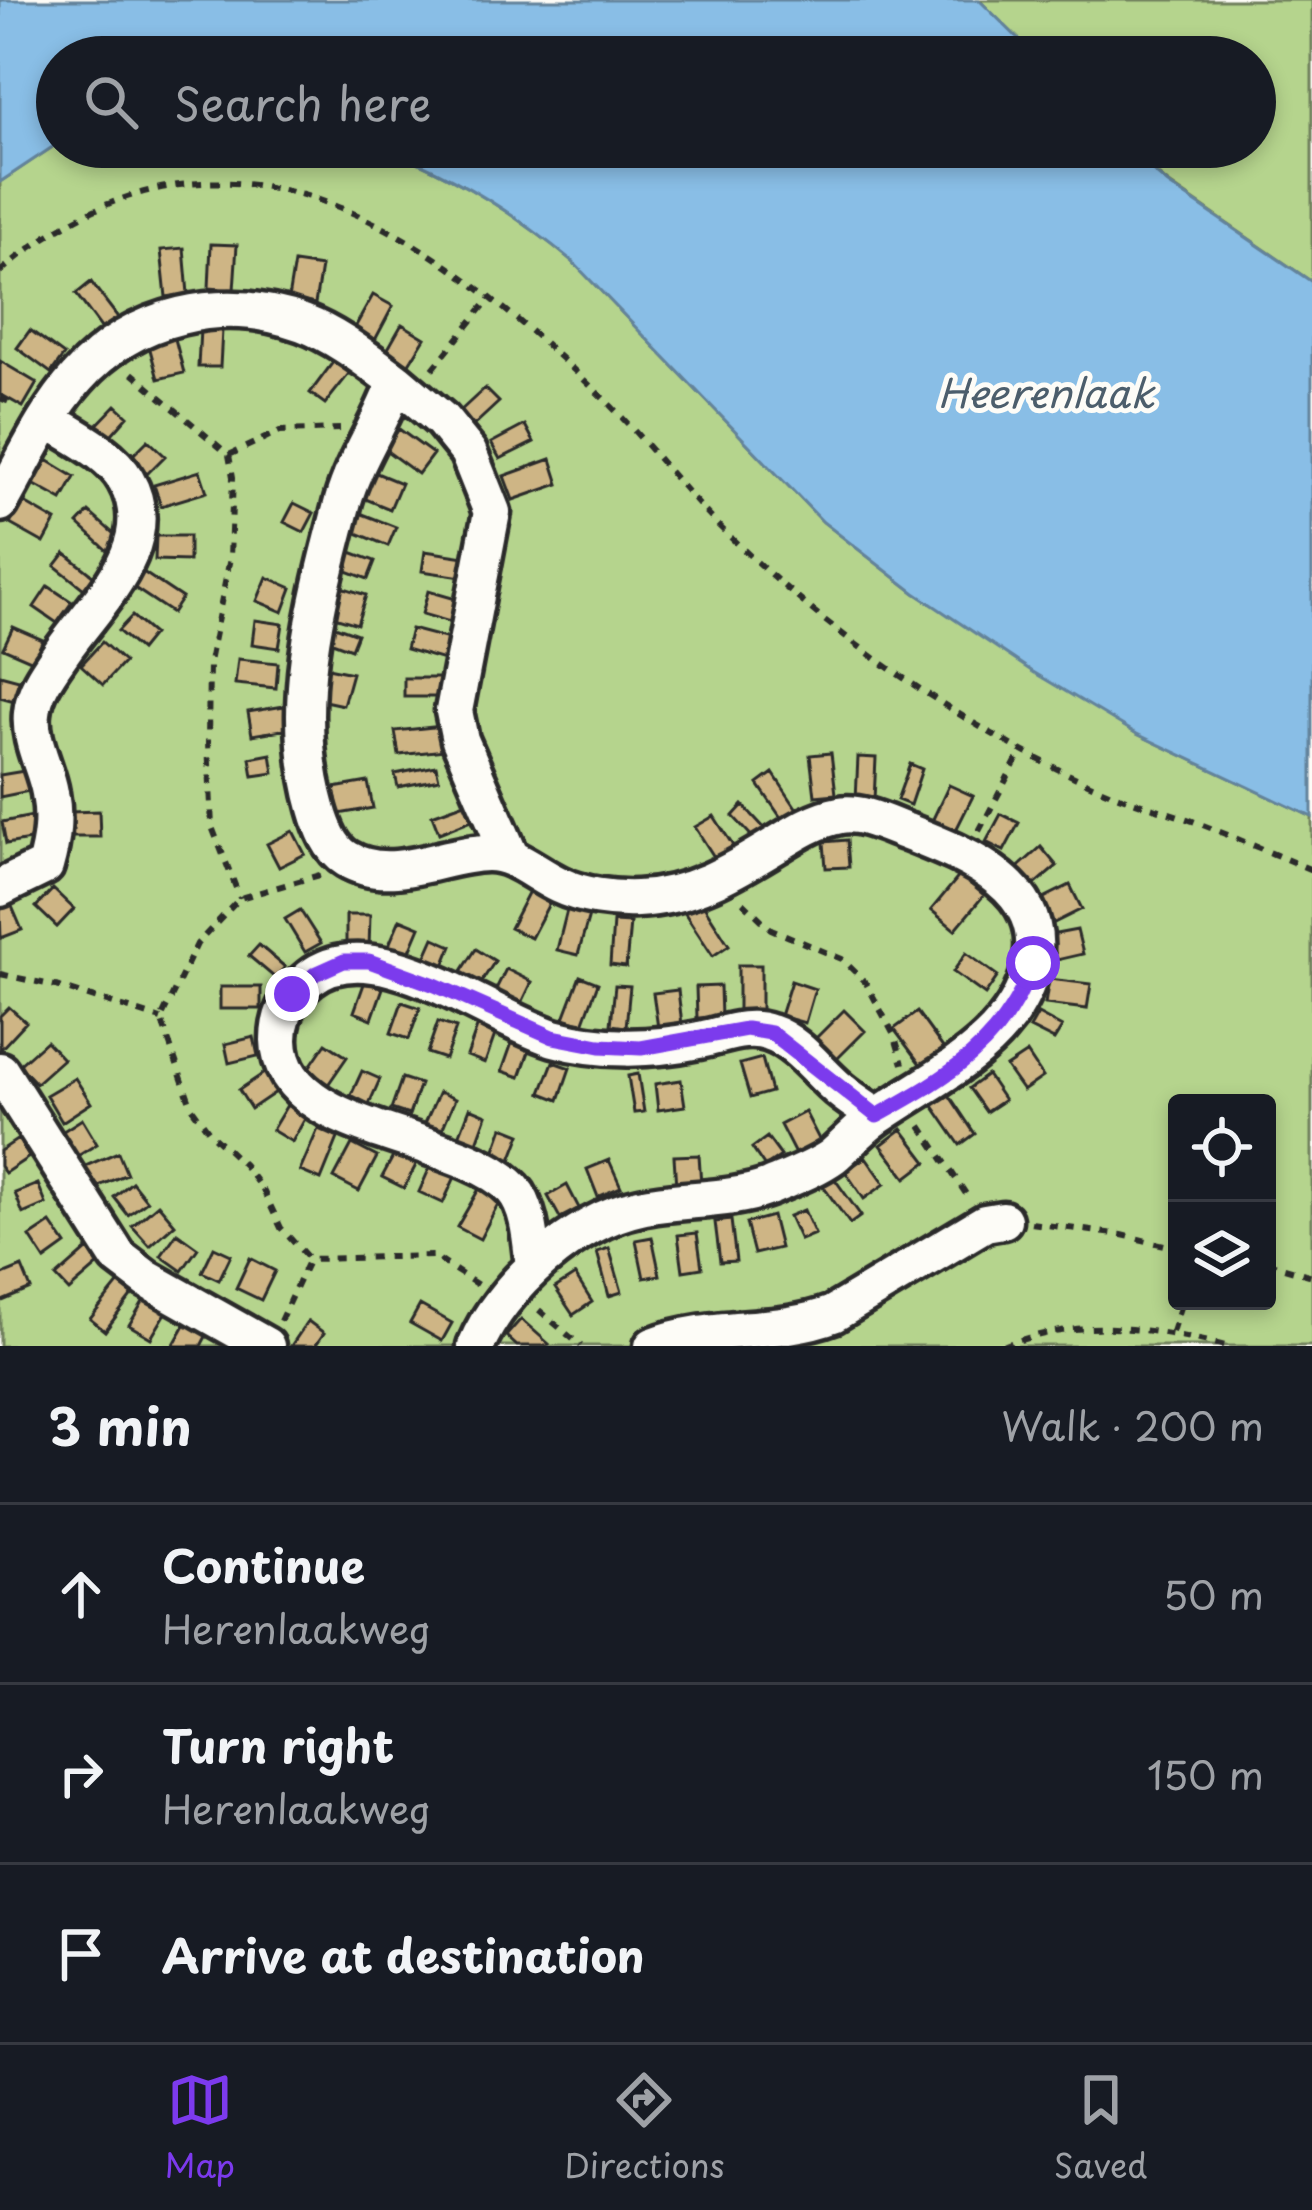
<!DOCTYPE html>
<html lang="en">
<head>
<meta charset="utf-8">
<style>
  :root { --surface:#171b24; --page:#20242c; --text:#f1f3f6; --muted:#9ea1a6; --line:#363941; --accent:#7c3aed }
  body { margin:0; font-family:"Playpen Sans",sans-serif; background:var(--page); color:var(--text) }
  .controls { position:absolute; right:36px; bottom:36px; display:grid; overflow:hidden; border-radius:12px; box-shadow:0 6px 18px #0003 }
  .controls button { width:108px; height:108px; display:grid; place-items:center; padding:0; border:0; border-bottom:3px solid var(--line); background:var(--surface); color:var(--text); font:60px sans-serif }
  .stop { position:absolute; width:36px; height:36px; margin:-27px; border:9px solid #7c3aed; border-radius:50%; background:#fff }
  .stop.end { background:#7c3aed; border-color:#fff; box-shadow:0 3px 12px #0008 }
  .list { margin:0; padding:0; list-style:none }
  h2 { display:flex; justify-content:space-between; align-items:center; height:156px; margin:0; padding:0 48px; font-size:51px }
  h2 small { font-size:39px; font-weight:400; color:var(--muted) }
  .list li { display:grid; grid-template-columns:78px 1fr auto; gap:36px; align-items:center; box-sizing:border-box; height:180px; padding:0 48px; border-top:3px solid var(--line) }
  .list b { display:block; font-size:45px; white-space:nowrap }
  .list p { margin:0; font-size:39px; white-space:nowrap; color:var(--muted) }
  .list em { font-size:39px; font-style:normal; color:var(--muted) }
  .icon { flex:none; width:66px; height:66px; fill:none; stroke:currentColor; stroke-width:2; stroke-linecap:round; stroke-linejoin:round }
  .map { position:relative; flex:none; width:1312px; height:1346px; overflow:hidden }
  .search { position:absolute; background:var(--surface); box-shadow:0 6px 18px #0003; left:36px; right:36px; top:36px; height:132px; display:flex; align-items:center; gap:30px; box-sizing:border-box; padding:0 42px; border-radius:66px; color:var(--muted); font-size:45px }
  .sheet { height:696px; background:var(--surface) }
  nav { display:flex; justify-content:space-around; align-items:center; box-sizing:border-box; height:168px; border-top:3px solid var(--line); background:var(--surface); font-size:33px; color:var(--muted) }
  nav a { display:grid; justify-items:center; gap:6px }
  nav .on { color:var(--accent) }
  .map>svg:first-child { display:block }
  .green { fill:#b5d48d; stroke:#70805c; stroke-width:3; fill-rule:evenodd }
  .water { fill:#89bee6; stroke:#63839b; stroke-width:3 }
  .building { fill:#ceb585; stroke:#2b2b2b; stroke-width:3 }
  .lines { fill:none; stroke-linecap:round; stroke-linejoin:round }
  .minor-casing { stroke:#2b2b2b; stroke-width:45 }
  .path { stroke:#2b2b2b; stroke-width:6; stroke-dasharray:9 9; stroke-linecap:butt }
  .minor { stroke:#fdfcf7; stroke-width:36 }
  .route { stroke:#7c3aed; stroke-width:15 }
  .labels { text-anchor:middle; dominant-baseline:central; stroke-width:10; stroke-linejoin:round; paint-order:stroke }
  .water-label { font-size:39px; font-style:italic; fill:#4c5e6c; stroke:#fdfcf7 }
</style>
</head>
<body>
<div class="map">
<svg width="1312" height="1346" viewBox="0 0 1312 1346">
  <rect width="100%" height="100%" fill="#fdfcf7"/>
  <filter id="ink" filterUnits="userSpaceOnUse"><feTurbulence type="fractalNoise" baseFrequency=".00833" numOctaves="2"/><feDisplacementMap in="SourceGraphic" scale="24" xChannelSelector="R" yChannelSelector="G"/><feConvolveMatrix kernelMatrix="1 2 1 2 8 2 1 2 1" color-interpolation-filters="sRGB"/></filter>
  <g filter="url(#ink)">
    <path class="green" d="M979 0H1312V282L1168 183 1124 147H1255V57H1037Z
      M57 144 381 147C451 173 515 213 572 261L823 522 915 593 1137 734 1312 817V1346H0V182ZM1177 1103H1267V1301H1177Z"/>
    <path class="water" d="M0 0H979L1037 57H57V144L0 182Z
      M381 147H1124L1168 184 1312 282V817L1137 734 1033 672 915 593 823 522 572 261C515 213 451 173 381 147Z"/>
    <path class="building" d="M211 244 237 245 234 290 209 288Z
      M184 248 188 294 166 297 161 250Z
      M294 263 321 267 315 304 288 299Z
      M91 282 120 320 104 332 76 294Z
      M373 295 393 306 374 342 353 331Z
      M402 324 425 338 407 367 385 354Z
      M200 329 222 330 220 367H198Z
      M30 330 64 355 51 373 17 348Z
      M174 335 184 373 158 379 148 342Z
      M336 358 352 370 325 404 310 393Z
      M0 361 37 383 23 407 0 394Z
      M485 388 499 402 471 428 457 414Z
      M116 405 128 416 103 444 90 432Z
      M525 425 534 442 500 459 491 443Z
      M399 429 433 454 418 474 384 449Z
      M148 440 165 456 146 475 129 459Z
      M551 459 559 484 513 500 504 476Z
      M47 460 75 477 62 500 33 484Z
      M200 471 207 492 161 506 154 485Z
      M374 472 401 483 390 509 363 498Z
      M23 502 56 521 44 543 10 524Z
      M294 503 314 513 304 532 284 522Z
      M89 512 123 542 111 554 78 524Z
      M360 513 396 527 388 546 352 531Z
      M156 536H189V561L155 560Z
      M343 549 375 561 368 579 336 567Z
      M425 551 465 557 462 577 422 571Z
      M65 553 99 580 89 593 55 566Z
      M140 570 182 598 172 613 130 585Z
      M267 577 292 588 283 612 257 601Z
      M48 586 72 602 57 623 34 607Z
      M341 587 366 595 357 624 331 616Z
      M428 591 463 601 457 624 422 614Z
      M132 616 153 634 140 650 118 631Z
      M255 620 283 624 279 648 252 644Z
      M324 622 357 634 351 649 319 637Z
      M13 627 43 640 33 661 3 648Z
      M411 629 453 640 447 661 406 649Z
      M102 642 124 662 103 685 81 665Z
      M238 659 278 663 276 688 235 684Z
      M323 667 352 673 343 705 315 699Z
      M0 675 19 680 14 701 0 697Z
      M404 678H449L448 697H404Z
      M284 706 288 729 252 735 248 712Z
      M443 726 445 750 399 755 395 731Z
      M831 753 836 794 815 796 810 755Z
      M271 754 274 773 253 776 250 758Z
      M858 757 876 758 874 800 856 799Z
      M910 764 922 769 910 805 897 800Z
      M436 766 439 779 398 787 395 774Z
      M30 770 34 790 0 797V775Z
      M773 773 801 815 786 825 758 784Z
      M368 782 373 808 339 814 334 788Z
      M949 785 973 796 955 832 932 821Z
      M465 803 472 820 439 833 432 815Z
      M743 805 767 831 756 841 733 816Z
      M99 811 100 837H71L70 812Z
      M1001 814 1019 823 1004 851 986 842Z
      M38 815 42 838 6 844 2 822Z
      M714 816 735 849 716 860 695 827Z
      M293 831 305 854 279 867 267 844Z
      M847 840 849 867 826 868 824 842Z
      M1041 847 1057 866 1029 890 1013 872Z
      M960 875 984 895 955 930 931 910Z
      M1070 885 1082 909 1052 924 1040 900Z
      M531 887 552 898 531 938 510 928Z
      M53 889 74 909 57 927 36 907Z
      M701 901 729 945 713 956 684 912Z
      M11 904 22 930 1 938 0 908Z
      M568 906 590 912 578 955 557 950Z
      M300 910 321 943 305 952 285 919Z
      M346 915H370L369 949H346Z
      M400 919 420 927 406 960 386 952Z
      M613 922 630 923 626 967 610 965Z
      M1077 930 1083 954 1057 960 1051 935Z
      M434 938 452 946 441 973 422 965Z
      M259 945 285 967 275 978 249 956Z
      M476 949 495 961 475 992 456 980Z
      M966 953 998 976 985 995 953 972Z
      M738 965H761V1012H738Z
      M506 969 532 982 521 1005 495 991Z
      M580 976 598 983 583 1024 564 1018Z
      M1049 979 1091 984 1087 1009 1045 1004Z
      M365 981 383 988 372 1019 354 1012Z
      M791 981 815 989 805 1023 780 1016Z
      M615 985 630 986 626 1027 611 1025Z
      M720 986 721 1018H697L696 987Z
      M220 987H261V1009H220Z
      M678 990 682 1025 658 1028 653 993Z
      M402 1002 420 1008 409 1039 391 1033Z
      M9 1007 26 1022 0 1050V1016Z
      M844 1010 865 1031 833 1063 812 1042Z
      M917 1012 949 1056 926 1072 894 1029Z
      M1038 1014 1062 1027 1054 1040 1030 1028Z
      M438 1022 456 1028 445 1059 427 1053Z
      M478 1025 496 1032 485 1063 467 1056Z
      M254 1037 258 1056 229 1063 225 1044Z
      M513 1040 531 1046 520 1077 502 1071Z
      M46 1041 63 1059 36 1083 19 1065Z
      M326 1043 347 1057 325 1089 304 1075Z
      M1027 1053 1043 1077 1023 1091 1006 1067Z
      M762 1058 771 1092 750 1098 740 1064Z
      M553 1062 570 1068 559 1100 541 1093Z
      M267 1071 279 1090 251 1109 239 1090Z
      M362 1071 380 1079 369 1104 351 1095Z
      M638 1074 644 1112 634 1113 628 1076Z
      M987 1075 1004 1100 986 1112 969 1088Z
      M75 1078 91 1103 62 1122 46 1095Z
      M402 1078 420 1084 409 1115 391 1109Z
      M681 1080 685 1106 658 1110 655 1084Z
      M439 1092 455 1099 439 1137 422 1130Z
      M947 1092 975 1134 960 1145 931 1103Z
      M287 1105 306 1117 292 1142 272 1130Z
      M470 1108 487 1115 476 1145 458 1139Z
      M805 1112 822 1145 797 1158 780 1125Z
      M82 1119 97 1144 73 1159 57 1135Z
      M503 1127 521 1134 509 1165 492 1158Z
      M318 1129 338 1138 321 1180 300 1171Z
      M902 1129 927 1162 906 1178 881 1145Z
      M767 1137 781 1156 765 1167 752 1148Z
      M18 1139 29 1157 5 1173 0 1166V1151Z
      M352 1144 377 1157 359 1191 334 1178Z
      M118 1152 127 1174 92 1189 83 1167Z
      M395 1153 416 1165 404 1188 382 1177Z
      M699 1155 701 1185 676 1187 674 1156Z
      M866 1157 885 1184 864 1199 845 1171Z
      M609 1160 621 1187 598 1197 587 1169Z
      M431 1165 455 1177 443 1203 419 1192Z
      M834 1178 861 1216 850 1224 823 1186Z
      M132 1182 147 1201 128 1215 114 1197Z
      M38 1184 46 1204 23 1214 15 1193Z
      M567 1185 579 1208 560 1218 548 1196Z
      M479 1189 500 1200 480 1239 457 1227Z
      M158 1204 175 1224 150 1246 132 1226Z
      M804 1210 815 1234 800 1240 789 1216Z
      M772 1216 780 1248 754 1254 746 1223Z
      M731 1220 736 1261 720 1262 715 1222Z
      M51 1223 66 1245 45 1260 30 1237Z
      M177 1233 198 1248 182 1271 161 1256Z
      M697 1233 702 1268 683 1271 678 1235Z
      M652 1237 660 1275 644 1278 636 1240Z
      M214 1247 231 1255 219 1280 202 1272Z
      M609 1248 622 1292 609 1296 597 1252Z
      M88 1249 100 1264 69 1291 56 1277Z
      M250 1258 275 1271 261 1300 236 1288Z
      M22 1267 31 1289 0 1302V1276Z
      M575 1275 592 1302 573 1315 555 1288Z
      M119 1283 133 1294 105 1331 90 1319Z
      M144 1300 166 1313 151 1338 129 1325Z
      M420 1305 452 1323 442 1341 410 1323Z
      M190 1316 211 1327 201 1346H173Z
      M521 1319 549 1344 547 1346H517L506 1336Z
      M308 1321 324 1333 315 1346H291Z"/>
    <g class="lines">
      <defs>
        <path id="minor" d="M0 503C24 461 44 415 77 378 133 314 223 294 303 323 337 336 367 360 396 381
          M0 888 45 866C52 841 55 819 50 793 46 768 29 741 32 713 34 689 51 668 64 649 98 601 162 543 126 480 111 453 72 435 47 419
          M0 1071 118 1257 147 1279 266 1346
          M534 1267C531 1244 530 1208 513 1189 460 1132 280 1136 279 1040 279 1014 290 994 310 978 374 927 488 1018 554 1038 600 1051 652 1050 699 1040 722 1036 746 1024 770 1033 798 1042 818 1072 840 1090 852 1100 865 1108 877 1116
          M476 1346C500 1287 576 1220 640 1207 681 1198 730 1202 769 1187 790 1178 815 1169 833 1156 848 1143 862 1127 878 1116 937 1075 1015 1043 1032 965 1049 886 965 855 907 832 888 825 861 811 840 815 817 819 795 833 776 845 732 872 690 897 637 899 612 900 582 896 559 885 535 874 513 852 486 853 442 854 390 885 347 859 330 849 322 826 317 808 288 706 317 600 343 501 355 459 382 422 396 381L442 420 468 452 492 512 454 711 460 740 511 858
          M653 1346C710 1323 775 1336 833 1314L985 1223 1003 1220"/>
      </defs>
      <use href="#minor" class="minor-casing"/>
      <path class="path" d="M0 272C225 78 439 235 612 407 650 446 683 490 721 528 779 585 843 638 911 683 972 724 1040 764 1109 792 1137 804 1167 811 1195 822 1234 837 1273 854 1312 870
        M433 369 491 297
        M132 373 229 455 233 477 230 558 209 662 208 743 212 827 240 898
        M0 398 16 405
        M229 455 280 431 340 429
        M979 831 1022 750
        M320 875 240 898 197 944 161 1019 192 1108 211 1134 244 1165 264 1192 281 1228 309 1259 433 1256 478 1285
        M743 902 771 929 842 959 866 983 895 1037 903 1064
        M0 974 60 987 161 1019
        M921 1126 970 1200
        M1031 1223 1122 1235 1177 1248
        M1267 1263 1312 1276
        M539 1310 581 1346
        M280 1321 309 1259
        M1172 1332 1182 1301
        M1003 1346C1081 1317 1147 1327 1226 1346"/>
      <use href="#minor" class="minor"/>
    </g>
  </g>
  <g class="lines" filter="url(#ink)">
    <path class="route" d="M292 994 315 974 344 961H369L435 985 553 1037 600 1046 641 1048 746 1029 771 1033 877 1116C949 1076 1005 1044 1033 963"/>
  </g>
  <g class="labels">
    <g class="water-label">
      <text x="1046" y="391">Heerenlaak</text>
    </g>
  </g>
</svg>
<div class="controls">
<button><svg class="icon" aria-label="locate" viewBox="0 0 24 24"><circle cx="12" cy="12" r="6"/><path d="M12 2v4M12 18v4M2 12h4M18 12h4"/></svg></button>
<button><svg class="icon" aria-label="layers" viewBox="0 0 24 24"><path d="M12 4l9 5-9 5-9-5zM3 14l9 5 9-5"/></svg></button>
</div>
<div class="stop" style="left:1033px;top:963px"></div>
<div class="stop end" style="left:292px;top:994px"></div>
<div class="search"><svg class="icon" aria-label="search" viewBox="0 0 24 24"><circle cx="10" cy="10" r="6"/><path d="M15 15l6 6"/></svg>Search here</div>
</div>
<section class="sheet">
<h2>3 min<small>Walk · 200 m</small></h2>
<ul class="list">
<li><svg class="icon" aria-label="ahead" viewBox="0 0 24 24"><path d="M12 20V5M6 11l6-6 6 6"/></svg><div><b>Continue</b><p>Herenlaakweg</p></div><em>50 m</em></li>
<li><svg class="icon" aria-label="right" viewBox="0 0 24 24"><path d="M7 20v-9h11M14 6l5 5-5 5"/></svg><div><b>Turn right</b><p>Herenlaakweg</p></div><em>150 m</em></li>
<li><svg class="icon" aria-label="arrive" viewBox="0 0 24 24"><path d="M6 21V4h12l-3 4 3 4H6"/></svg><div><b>Arrive at destination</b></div></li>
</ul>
</section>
<nav>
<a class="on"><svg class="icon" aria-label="map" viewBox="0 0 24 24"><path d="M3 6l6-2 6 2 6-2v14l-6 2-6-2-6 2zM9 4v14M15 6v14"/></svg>Map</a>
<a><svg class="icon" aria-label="directions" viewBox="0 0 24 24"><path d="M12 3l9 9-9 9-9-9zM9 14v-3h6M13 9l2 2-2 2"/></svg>Directions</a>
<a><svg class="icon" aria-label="saved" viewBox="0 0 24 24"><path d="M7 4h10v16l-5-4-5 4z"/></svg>Saved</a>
</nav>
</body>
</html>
